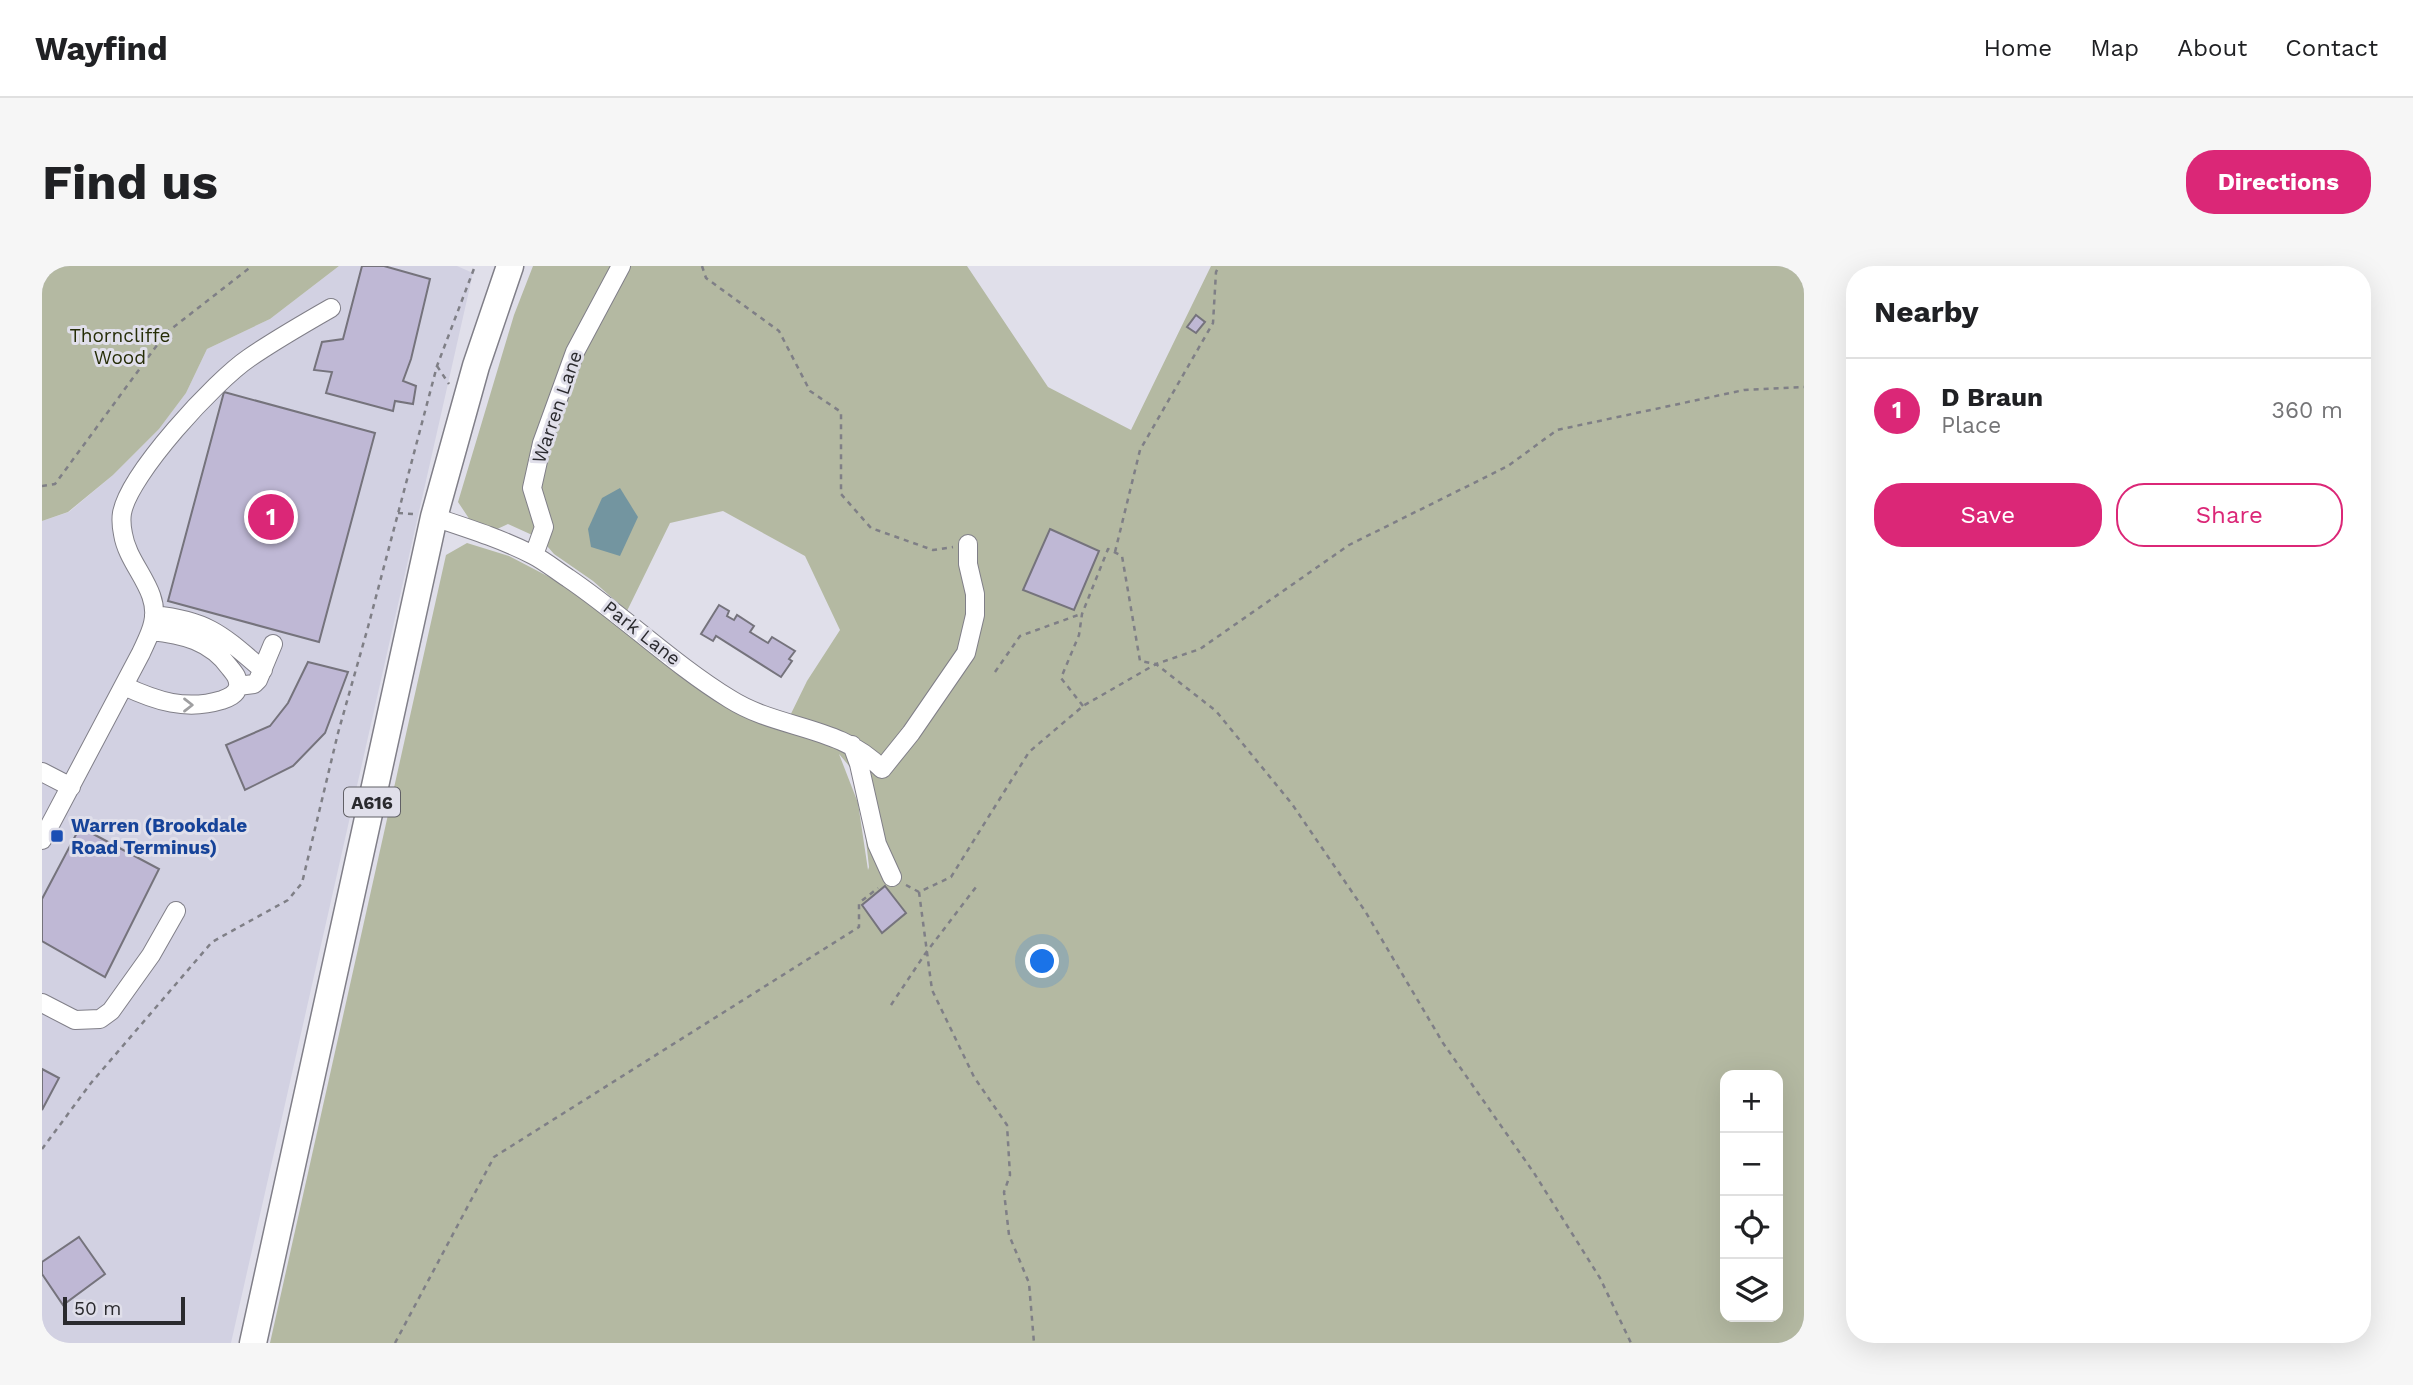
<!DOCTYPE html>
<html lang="en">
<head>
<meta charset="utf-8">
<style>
  :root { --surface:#fff; --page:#f6f6f6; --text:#202124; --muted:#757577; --line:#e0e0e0; --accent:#db2777 }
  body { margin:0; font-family:"Work Sans",sans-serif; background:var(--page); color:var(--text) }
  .controls { position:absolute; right:21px; bottom:21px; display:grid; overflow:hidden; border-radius:14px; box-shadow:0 7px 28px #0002 }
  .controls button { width:63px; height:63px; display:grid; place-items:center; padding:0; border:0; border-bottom:2px solid var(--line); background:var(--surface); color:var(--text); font:35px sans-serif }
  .scale { position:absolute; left:21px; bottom:18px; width:122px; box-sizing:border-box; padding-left:7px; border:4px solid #2a2a2e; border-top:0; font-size:19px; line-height:24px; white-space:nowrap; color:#2a2a2e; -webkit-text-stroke:5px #e0dfea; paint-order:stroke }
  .you { position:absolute; left:1001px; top:696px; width:24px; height:24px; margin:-18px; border:5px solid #fff; border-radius:50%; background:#1a73e8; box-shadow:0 0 0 10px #1a73e833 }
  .badge { display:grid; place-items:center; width:46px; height:46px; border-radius:50%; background:var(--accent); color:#fff; font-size:23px; font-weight:700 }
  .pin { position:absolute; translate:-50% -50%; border:4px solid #fff; box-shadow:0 2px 7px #0006 }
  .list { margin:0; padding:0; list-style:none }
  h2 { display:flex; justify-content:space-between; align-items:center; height:91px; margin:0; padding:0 28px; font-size:30px }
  h2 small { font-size:23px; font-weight:400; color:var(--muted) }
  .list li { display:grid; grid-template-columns:46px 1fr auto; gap:21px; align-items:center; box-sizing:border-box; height:105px; padding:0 28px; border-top:2px solid var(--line) }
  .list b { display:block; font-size:26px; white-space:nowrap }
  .list p { margin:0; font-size:23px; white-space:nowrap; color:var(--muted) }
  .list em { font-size:23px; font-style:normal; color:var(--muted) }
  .actions { display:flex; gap:14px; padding:21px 28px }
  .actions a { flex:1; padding:16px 0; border:2px solid var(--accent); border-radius:28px; text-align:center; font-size:24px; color:var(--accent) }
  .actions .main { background:var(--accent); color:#fff }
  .icon { flex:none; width:38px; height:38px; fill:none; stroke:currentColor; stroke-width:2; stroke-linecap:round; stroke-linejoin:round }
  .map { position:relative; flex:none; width:1762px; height:1077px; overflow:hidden; border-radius:28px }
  header { display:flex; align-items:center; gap:42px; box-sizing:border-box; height:98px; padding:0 35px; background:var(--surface); border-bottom:2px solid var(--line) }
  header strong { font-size:33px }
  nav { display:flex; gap:38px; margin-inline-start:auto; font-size:24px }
  .intro { display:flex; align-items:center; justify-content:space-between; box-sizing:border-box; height:168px; padding:0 42px }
  h1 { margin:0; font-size:49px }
  .button { padding:18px 32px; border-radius:28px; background:var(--accent); color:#fff; font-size:24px; font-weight:700 }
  main { display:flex; gap:42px; padding:0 42px }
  aside { flex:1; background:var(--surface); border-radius:28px; box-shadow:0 7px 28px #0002 }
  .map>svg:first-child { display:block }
  .built { fill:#d2d1e2 }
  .green { fill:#b4b9a2; fill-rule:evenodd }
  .water { fill:#7395a0 }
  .building { fill:#bfb8d5; stroke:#75737c; stroke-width:2 }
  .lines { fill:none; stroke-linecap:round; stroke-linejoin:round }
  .minor-casing { stroke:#807f88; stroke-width:20 }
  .highway-casing { stroke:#807f88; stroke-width:29 }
  .path { stroke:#7f7f86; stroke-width:2.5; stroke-dasharray:5 5; stroke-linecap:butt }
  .minor { stroke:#fff; stroke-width:18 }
  .highway { stroke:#fff; stroke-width:26 }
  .oneway { stroke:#9f9fa1 }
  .transit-dot { fill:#1a4fb4; stroke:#e0dfea; stroke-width:2.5 }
  .labels { text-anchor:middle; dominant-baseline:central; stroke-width:6; stroke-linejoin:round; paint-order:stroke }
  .shield { fill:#e0dfea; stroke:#616066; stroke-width:2 }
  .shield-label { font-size:18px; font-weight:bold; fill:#2a2a2e }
  .park-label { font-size:19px; fill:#262d07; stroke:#e0dfea }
  .street-label { font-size:19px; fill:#2a2a2e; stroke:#e0dfea }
  .transit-label { font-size:19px; font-weight:bold; fill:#164399; stroke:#e0dfea; text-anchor:start }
</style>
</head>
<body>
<header>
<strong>Wayfind</strong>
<nav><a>Home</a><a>Map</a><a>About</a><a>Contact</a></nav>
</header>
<div class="intro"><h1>Find us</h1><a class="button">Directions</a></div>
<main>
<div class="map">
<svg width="1762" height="1077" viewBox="0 0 1762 1077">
  <rect width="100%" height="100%" fill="#e0dfea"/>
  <path class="built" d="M297 0H415L431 7 189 1077H0V255L27 246 71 209 117 163 144 127 165 83 228 53Z"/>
  <path class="green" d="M0 0H297L228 53 165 83 144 127 117 163 71 209 26 246 0 255Z
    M491 0H925L1006 121 1089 164 1169 0H1762V1077H228L404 289 425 277 467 290 538 327 743 460 765 415 798 364 763 290 681 245 628 257 585 345 551 315 512 288 499 273 466 258 451 265 428 254 416 236 472 49ZM797 488 808 501 820 539 827 601 826 604 816 537ZM1683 809H1736V1051H1683Z"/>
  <path class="water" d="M578 222 596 251 578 290 549 281 546 263 560 232Z"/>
  <path class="building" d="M320 0H342L388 13 369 93 361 115 374 120 371 138 353 135 351 145 284 127 290 106 272 104 280 76 301 73Z
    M1154 49 1163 56 1154 67 1145 61Z
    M182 126 333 167 277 376 126 335Z
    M1008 263 1057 285 1032 344 981 324Z
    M677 339 687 345 685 350 692 354 695 349 712 360 708 366 726 377 730 371 753 385 747 393 750 395 739 411 674 370 671 375 659 368Z
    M266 396 306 406 283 467 251 500 203 524 184 479 228 460 246 437Z
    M38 561 117 603 63 711 0 675V633Z
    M843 620 864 647 840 667 820 639Z
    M0 803 17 812 0 844Z
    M37 971 63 1008 21 1039 0 1008V996Z"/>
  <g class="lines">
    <defs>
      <path id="minor" d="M392 251C425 262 460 273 491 289 503 295 515 305 526 312 582 350 631 398 688 433 737 464 798 459 840 503L869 467 924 387 933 349V328L926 298V278
        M492 289 502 261 490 222 500 177 533 86 579 0
        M112 349C167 355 180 369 221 404
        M82 420C114 435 144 445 180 434 186 432 194 429 196 421 197 413 193 408 188 402 169 375 140 368 109 365
        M196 420 212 418 216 414 231 378
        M810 479 817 498 835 578 850 611
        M0 506 29 521
        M0 574 99 387C103 378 109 367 111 357 119 324 86 300 81 268 80 263 79 253 80 247 87 208 173 115 207 92 233 74 261 58 289 42
        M0 737 33 754 58 753 69 745 109 689 134 645"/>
      <path id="highway" d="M211 1077 392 251 434 100 468 0"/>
    </defs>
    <use href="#minor" class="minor-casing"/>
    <use href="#highway" class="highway-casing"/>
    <path class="path" d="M660 0 664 12 737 65 768 125 799 146V228L829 262 891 284 911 281
      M395 100 407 118
      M0 220 13 218 124 67 210 0
      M356 247 371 248
      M1073 286 1098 184 1171 57 1174 6 1177 0
      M953 406 978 370 1039 348
      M1041 440 1019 412 1037 369 1040 348 1066 283 1080 290 1098 395 1114 398 1174 445 1250 538 1323 645 1401 777 1492 907 1558 1012 1589 1077
      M864 619 877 626 909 611 987 486 1041 440 1114 398 1158 383 1307 279 1466 200 1515 164 1702 124 1762 121
      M877 626 890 724 932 811 965 859 968 909 962 926 967 969 987 1017 992 1077
      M849 739 883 688 934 621
      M0 883 49 817 170 676 246 634 260 617 296 467 326 361 395 100 433 0
      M353 1077 452 891 817 661V637L836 622"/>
    <use href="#minor" class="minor"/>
    <use href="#highway" class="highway"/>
  </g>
  <defs><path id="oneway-chevron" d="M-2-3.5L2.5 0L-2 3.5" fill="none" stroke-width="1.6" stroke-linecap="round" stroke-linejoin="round" transform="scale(1.75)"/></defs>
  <use class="oneway" href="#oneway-chevron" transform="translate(146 439)"/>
  <rect class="transit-dot" x="8" y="563" width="14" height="14" rx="3.5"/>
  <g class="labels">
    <rect class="shield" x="302" y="521.5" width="56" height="29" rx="5"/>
    <g class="shield-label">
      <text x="330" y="536">A616</text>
    </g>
    <g class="park-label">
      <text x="78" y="69">Thorncliffe<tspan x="78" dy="22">Wood</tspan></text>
    </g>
    <g class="street-label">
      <text transform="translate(515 141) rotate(-71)">Warren Lane</text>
      <text transform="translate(600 367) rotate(38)">Park Lane</text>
    </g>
    <g class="transit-label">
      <text x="29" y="559">Warren (Brookdale<tspan x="29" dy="22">Road Terminus)</tspan></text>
    </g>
  </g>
</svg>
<div class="controls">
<button>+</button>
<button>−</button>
<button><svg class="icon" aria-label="locate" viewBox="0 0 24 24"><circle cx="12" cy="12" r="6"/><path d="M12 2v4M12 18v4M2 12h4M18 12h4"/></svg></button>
<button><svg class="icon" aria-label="layers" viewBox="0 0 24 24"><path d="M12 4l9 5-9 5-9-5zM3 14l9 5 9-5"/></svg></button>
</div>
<div class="scale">50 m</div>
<div class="you"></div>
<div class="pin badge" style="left:229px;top:251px">1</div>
</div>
<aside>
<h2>Nearby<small></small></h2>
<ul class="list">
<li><span class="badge">1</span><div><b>D Braun</b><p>Place</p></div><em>360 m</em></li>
</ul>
<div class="actions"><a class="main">Save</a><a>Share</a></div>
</aside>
</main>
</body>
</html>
